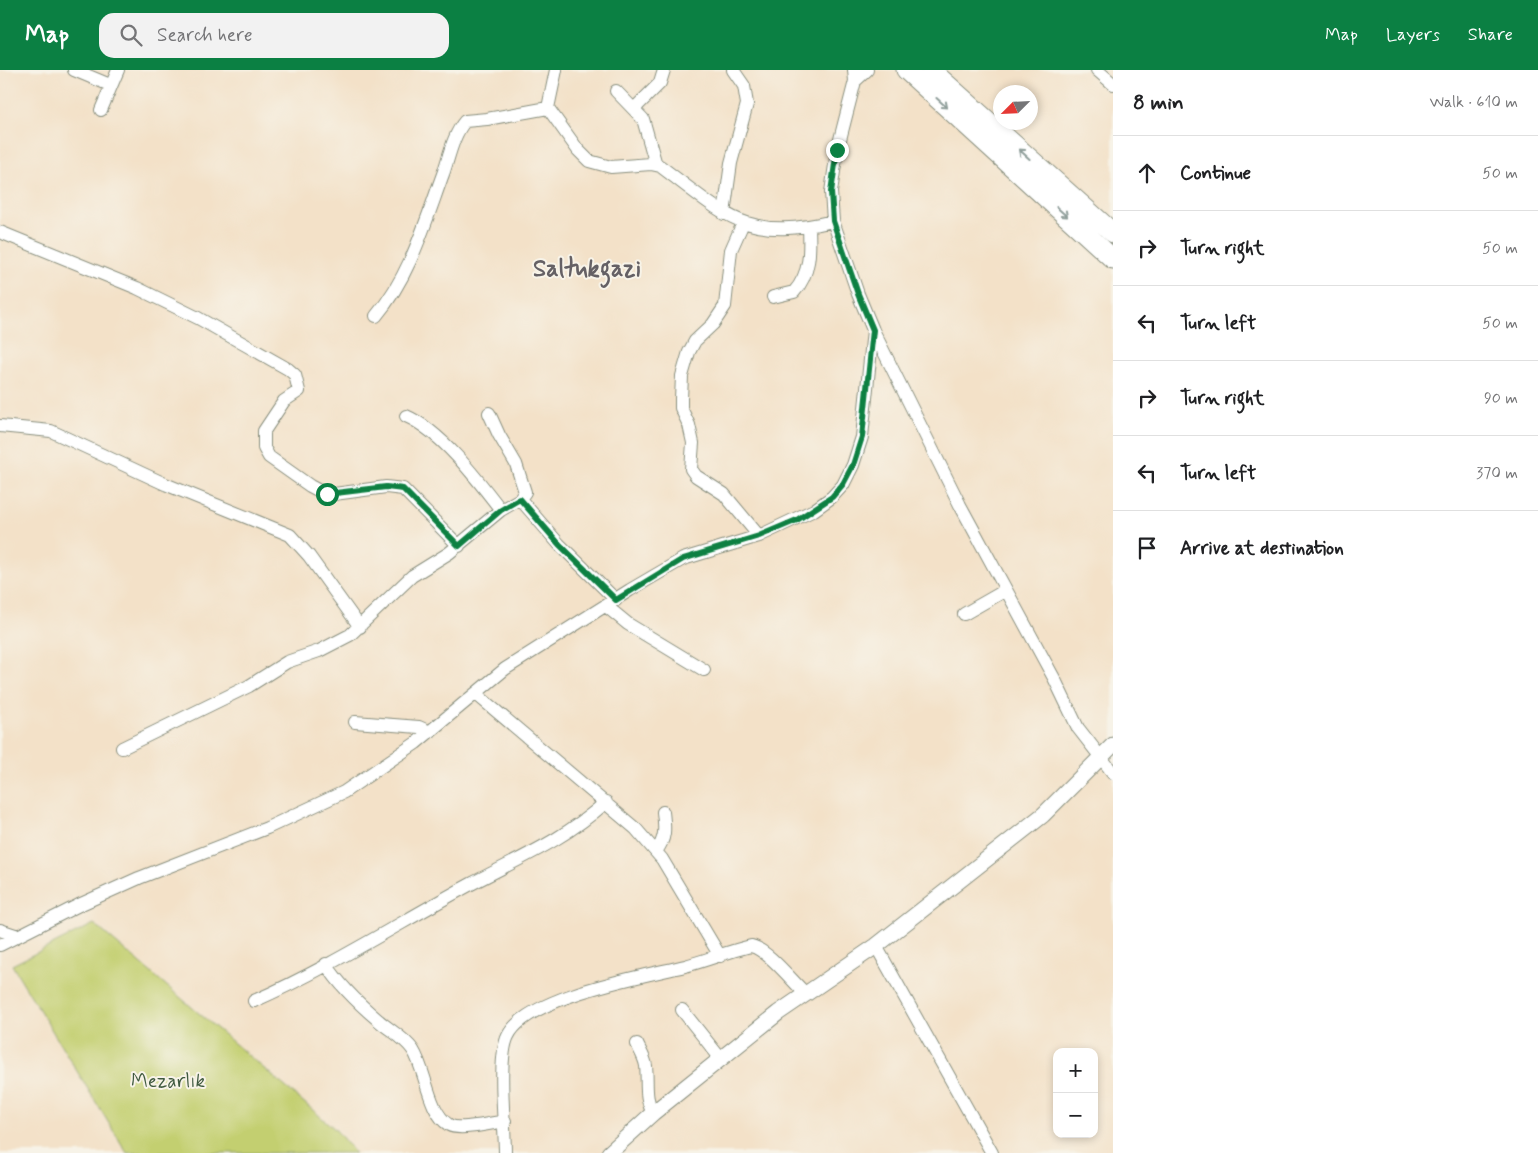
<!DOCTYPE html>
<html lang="en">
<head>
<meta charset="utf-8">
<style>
  :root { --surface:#fff; --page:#f2f2f2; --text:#202124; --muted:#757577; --line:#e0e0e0; --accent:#0b8043 }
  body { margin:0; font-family:Mynerve,sans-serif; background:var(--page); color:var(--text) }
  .controls { position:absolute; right:15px; bottom:15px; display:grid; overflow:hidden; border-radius:10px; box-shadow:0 2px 8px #0003 }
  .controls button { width:45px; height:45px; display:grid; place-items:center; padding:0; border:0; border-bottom:1px solid var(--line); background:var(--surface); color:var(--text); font:25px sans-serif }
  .compass { position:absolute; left:993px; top:15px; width:45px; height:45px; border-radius:50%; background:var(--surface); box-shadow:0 2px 8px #0003; rotate:246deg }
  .stop { position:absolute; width:15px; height:15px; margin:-11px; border:4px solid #0b8043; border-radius:50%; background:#fff }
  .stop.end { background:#0b8043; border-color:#fff; box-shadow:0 1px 5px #0008 }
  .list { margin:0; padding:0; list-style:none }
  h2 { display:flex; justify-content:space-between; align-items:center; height:65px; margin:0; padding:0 20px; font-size:21px }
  h2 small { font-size:16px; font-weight:400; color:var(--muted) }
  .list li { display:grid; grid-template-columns:32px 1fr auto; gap:15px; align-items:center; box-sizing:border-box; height:75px; padding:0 20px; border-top:1px solid var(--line) }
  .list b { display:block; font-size:19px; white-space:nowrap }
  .list em { font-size:16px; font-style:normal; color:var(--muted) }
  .icon { flex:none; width:28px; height:28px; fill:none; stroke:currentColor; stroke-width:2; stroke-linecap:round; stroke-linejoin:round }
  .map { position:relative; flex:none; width:1113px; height:1083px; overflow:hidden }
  header { display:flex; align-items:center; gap:30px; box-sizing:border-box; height:70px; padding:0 25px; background:var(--accent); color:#fff }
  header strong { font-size:24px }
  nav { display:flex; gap:28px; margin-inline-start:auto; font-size:18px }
  .search { width:350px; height:45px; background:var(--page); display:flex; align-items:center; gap:12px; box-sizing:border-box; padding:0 18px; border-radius:15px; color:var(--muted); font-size:19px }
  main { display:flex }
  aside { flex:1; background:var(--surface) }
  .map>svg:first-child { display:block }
  .green { fill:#c3cf70; stroke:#718652 }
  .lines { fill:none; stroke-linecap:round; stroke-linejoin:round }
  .minor-casing { stroke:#898f7e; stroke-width:14 }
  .tertiary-casing { stroke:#898f7e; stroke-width:17 }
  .primary-casing { stroke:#898f7e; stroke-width:21 }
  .minor { stroke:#fff; stroke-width:12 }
  .tertiary { stroke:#fff; stroke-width:15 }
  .primary { stroke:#fff; stroke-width:19 }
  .oneway { stroke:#8f9e9a }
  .route { stroke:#0b8043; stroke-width:6 }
  .labels { text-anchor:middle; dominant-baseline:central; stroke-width:4; stroke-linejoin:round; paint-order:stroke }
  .park-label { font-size:19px; fill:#405a40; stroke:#f7f3e8 }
  .district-label { font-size:24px; font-weight:bold; fill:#656165; stroke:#f7f3e8 }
</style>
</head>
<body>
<header>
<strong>Map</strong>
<div class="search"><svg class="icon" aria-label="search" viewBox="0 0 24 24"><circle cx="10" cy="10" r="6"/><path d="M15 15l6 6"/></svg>Search here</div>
<nav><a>Map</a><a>Layers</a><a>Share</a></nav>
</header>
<main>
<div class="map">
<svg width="1113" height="1083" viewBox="0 0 1113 1083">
  <rect width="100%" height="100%" fill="#f7f3e8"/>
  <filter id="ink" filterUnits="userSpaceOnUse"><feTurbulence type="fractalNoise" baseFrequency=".02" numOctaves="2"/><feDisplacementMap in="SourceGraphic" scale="10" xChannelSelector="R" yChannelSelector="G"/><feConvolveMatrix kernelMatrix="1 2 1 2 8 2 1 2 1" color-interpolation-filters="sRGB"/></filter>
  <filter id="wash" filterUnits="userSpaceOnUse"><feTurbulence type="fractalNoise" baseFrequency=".0096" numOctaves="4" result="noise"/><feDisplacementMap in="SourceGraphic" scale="20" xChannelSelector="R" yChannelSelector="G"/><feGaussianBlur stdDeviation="1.12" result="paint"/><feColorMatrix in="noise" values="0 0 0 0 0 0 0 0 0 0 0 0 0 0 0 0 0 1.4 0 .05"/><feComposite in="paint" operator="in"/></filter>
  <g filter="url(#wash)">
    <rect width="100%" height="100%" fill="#f3e1c8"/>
    <path class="green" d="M94 854 335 1059 355 1083H127L12 895Z"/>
  </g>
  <g filter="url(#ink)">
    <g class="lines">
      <defs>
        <path id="minor" d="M74 0 110 15
          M556 0 548 38 578 80 589 91 611 97 651 94 660 96C727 146 746 172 833 151
          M854 0 855 11 837 81 831 122 833 151 858 224 873 260 960 435 1055 610 1078 658 1113 703
          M1097 0 1113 14
          M855 11 867 0
          M616 21 643 49 656 95
          M634 39 660 13 664 0
          M101 40 118 0
          M724 144 731 93 747 34 744 16 733 0
          M743 153 731 180 725 236 713 254 695 271 689 282 682 306 681 329V338L689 355 693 373 691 399 696 406 724 424 759 466
          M0 162 137 218 198 248 288 299 295 305 299 321 284 331 264 361V378L269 387 310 416 327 425 386 417 403 419 459 476
          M773 227 794 222C811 203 810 180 809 157
          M376 246C410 206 425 153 443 104 449 87 453 65 465 51L487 49 548 38
          M489 343 499 365 516 394 525 422 520 429
          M406 346C441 361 478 410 501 440
          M0 356 51 361 165 414 290 465 309 486 360 557
          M606 536 628 554 704 600
          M964 544 1006 520
          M476 624 636 759 662 789 720 886
          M355 652 419 657 430 662
          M122 678 249 616 287 592 319 581 350 565 412 506 449 483 501 440 520 429 559 474 616 530
          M656 781C666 769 665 758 663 742
          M0 860 18 866
          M0 875 79 835 139 808 267 758 344 722 416 673 505 599 630 520 683 489 759 466 814 440 832 427 843 415 853 395 862 367 873 260
          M876 876 992 1083
          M326 894C340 916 358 933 378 950 389 960 404 967 413 980 426 1000 428 1042 449 1055 459 1061 493 1053 505 1051
          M254 931C329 898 399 853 471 814 520 788 564 770 606 732
          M682 940 721 989
          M637 974C640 981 645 988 646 996 648 1013 644 1027 653 1043
          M505 1083C505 1055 497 988 508 966 527 926 645 906 685 896 708 890 729 881 751 876 767 879 792 911 805 923"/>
        <path id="tertiary" d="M609 1083 653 1043 778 943 876 876 1043 745 1113 675"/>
        <path id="primary" d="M906 0 1113 189
          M931 0 1113 163"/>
      </defs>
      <use href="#minor" class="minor-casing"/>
      <use href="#tertiary" class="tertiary-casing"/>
      <use href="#primary" class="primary-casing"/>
      <use href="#minor" class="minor"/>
      <use href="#tertiary" class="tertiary"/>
      <use href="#primary" class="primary"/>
    </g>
    <defs><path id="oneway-shaft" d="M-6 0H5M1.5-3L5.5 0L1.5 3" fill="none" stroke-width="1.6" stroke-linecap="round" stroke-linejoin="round" transform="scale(1.25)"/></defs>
    <g class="oneway">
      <use href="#oneway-shaft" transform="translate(942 33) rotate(42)"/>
      <use href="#oneway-shaft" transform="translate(1024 84) rotate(-138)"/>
      <use href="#oneway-shaft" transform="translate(1062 142) rotate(42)"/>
    </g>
  </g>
  <g class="lines" filter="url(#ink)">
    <path class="route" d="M327 424 386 417 403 419 459 476 501 440 520 429 559 474 616 530 683 489 759 466 797 450 832 427 843 414 853 395 862 367 873 260 858 224 833 151 831 122 837 80"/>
  </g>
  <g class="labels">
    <g class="park-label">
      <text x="168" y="1011">Mezarlık</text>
    </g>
    <g class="district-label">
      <text x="587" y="199">Saltukgazi</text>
    </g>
  </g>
</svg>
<div class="controls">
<button>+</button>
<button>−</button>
</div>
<svg class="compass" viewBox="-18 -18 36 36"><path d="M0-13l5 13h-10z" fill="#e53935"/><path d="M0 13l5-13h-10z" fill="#757577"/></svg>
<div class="stop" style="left:327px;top:424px"></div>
<div class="stop end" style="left:837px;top:80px"></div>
</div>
<aside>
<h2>8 min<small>Walk · 610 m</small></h2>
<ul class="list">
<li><svg class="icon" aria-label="ahead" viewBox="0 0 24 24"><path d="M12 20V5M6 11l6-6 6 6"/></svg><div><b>Continue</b></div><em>50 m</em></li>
<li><svg class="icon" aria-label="right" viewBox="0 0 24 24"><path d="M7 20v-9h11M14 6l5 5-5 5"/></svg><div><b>Turn right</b></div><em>50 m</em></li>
<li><svg class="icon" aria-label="left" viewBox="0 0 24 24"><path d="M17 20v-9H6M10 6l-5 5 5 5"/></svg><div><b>Turn left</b></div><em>50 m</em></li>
<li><svg class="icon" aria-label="right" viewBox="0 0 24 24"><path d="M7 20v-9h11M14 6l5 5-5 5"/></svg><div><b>Turn right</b></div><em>90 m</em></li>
<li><svg class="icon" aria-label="left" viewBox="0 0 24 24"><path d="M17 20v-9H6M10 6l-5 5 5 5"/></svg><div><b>Turn left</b></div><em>370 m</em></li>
<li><svg class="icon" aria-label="arrive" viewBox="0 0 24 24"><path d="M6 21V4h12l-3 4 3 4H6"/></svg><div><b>Arrive at destination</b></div></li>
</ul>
</aside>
</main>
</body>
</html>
